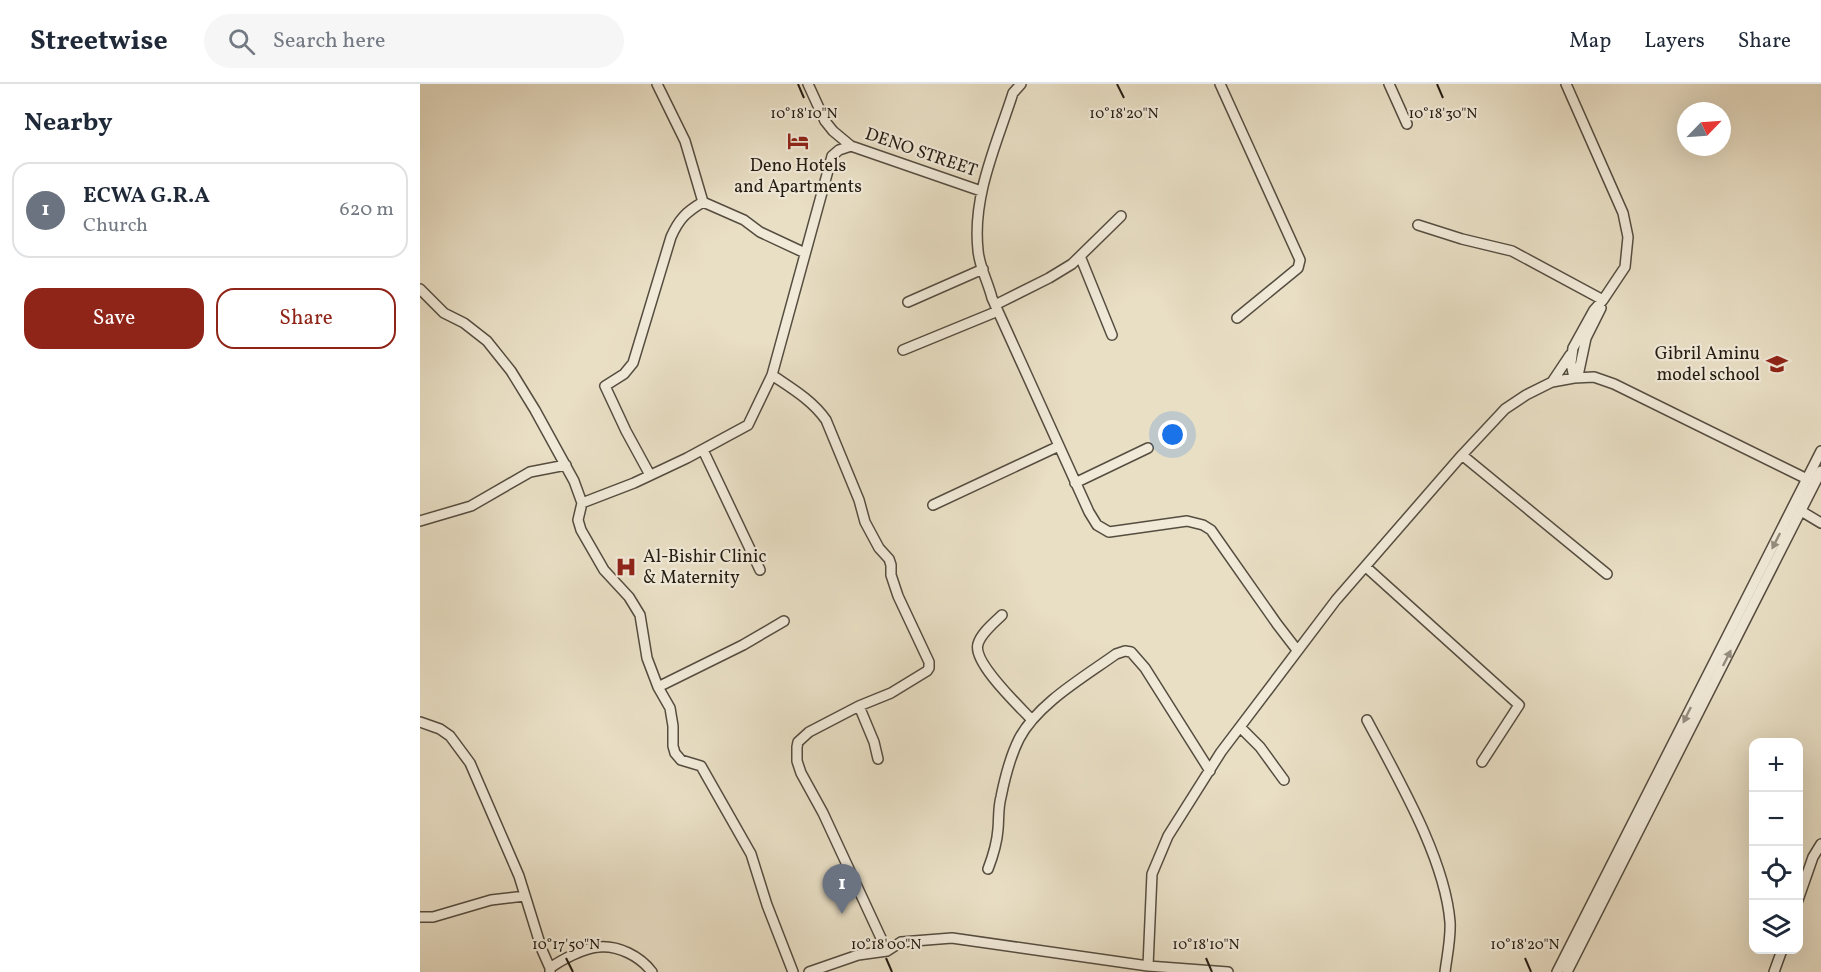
<!DOCTYPE html>
<html lang="en">
<head>
<meta charset="utf-8">
<style>
  :root { --surface:#fff; --page:#f6f6f7; --text:#1f2937; --muted:#747a83; --line:#e0e1e3; --accent:#8f2418 }
  body { margin:0; font-family:Vollkorn,serif; background:var(--page); color:var(--text) }
  .controls { position:absolute; right:18px; bottom:18px; display:grid; overflow:hidden; border-radius:12px; box-shadow:0 6px 24px #0002 }
  .controls button { width:54px; height:54px; display:grid; place-items:center; padding:0; border:0; border-bottom:2px solid var(--line); background:var(--surface); color:var(--text); font:30px sans-serif }
  .compass { position:absolute; left:1257px; top:18px; width:54px; height:54px; border-radius:50%; background:var(--surface); box-shadow:0 6px 24px #0002; rotate:65deg }
  .you { position:absolute; left:753px; top:351px; width:21px; height:21px; margin:-15px; border:4px solid #fff; border-radius:50%; background:#1a73e8; box-shadow:0 0 0 9px #1a73e833 }
  .badge { display:grid; place-items:center; width:39px; height:39px; border-radius:50%; background:var(--accent); color:#fff; font-size:20px; font-weight:700 }
  .pin { position:absolute; translate:-50% -50px; filter:drop-shadow(0 2px 3px #0008) }
  .pin::after { content:''; position:absolute; top:32px; width:21px; height:18px; background:inherit; clip-path:polygon(0 0,100% 0,50% 100%) }
  .list { margin:0; padding:0; list-style:none }
  h2 { display:flex; justify-content:space-between; align-items:center; height:78px; margin:0; padding:0 24px; font-size:26px }
  h2 small { font-size:20px; font-weight:400; color:var(--muted) }
  .list li { display:grid; grid-template-columns:39px 1fr auto; gap:18px; align-items:center; box-sizing:border-box; height:96px; margin:0 12px 12px; padding:0 12px; border:2px solid var(--line); border-radius:18px }
  .list b { display:block; font-size:22px; white-space:nowrap }
  .list p { margin:0; font-size:20px; white-space:nowrap; color:var(--muted) }
  .list em { font-size:20px; font-style:normal; color:var(--muted) }
  .actions { display:flex; gap:12px; padding:18px 24px }
  .actions a { flex:1; padding:14px 0; border:2px solid var(--accent); border-radius:18px; text-align:center; font-size:21px; color:var(--accent) }
  .actions .main { background:var(--accent); color:#fff }
  .icon { flex:none; width:33px; height:33px; fill:none; stroke:currentColor; stroke-width:2; stroke-linecap:round; stroke-linejoin:round }
  .map { position:relative; flex:none; width:1401px; height:888px; overflow:hidden }
  header { display:flex; align-items:center; gap:36px; box-sizing:border-box; height:84px; padding:0 30px; background:var(--surface); border-bottom:2px solid var(--line) }
  header strong { font-size:28px }
  nav { display:flex; gap:33px; margin-inline-start:auto; font-size:21px }
  .search { width:420px; height:54px; background:var(--page); display:flex; align-items:center; gap:15px; box-sizing:border-box; padding:0 21px; border-radius:33px; color:var(--muted); font-size:22px }
  main { display:flex }
  aside { flex:1; background:var(--surface) }
  .map>svg:first-child { display:block }
  .lines { fill:none; stroke-linecap:round; stroke-linejoin:round }
  .minor-casing { stroke:#554d40; stroke-width:12 }
  .minor { stroke:#f1ead9; stroke-width:9 }
  .oneway { fill:#958d80 }
  .ticks { fill:none; stroke:#241c13; stroke-width:2 }
  .labels { text-anchor:middle; dominant-baseline:central; stroke-width:4.5; stroke-linejoin:round; paint-order:stroke }
  .street-label { font-size:18px; fill:#241c13; stroke:#f1ead9 }
  .poi-label { font-size:18px; fill:#241c13; stroke:#f1ead9 }
  .ticks-label { font-size:15px; text-anchor:middle; fill:#241c13; stroke:#f1ead9; stroke-width:4.5; stroke-linejoin:round; paint-order:stroke }
</style>
</head>
<body>
<header>
<strong>Streetwise</strong>
<div class="search"><svg class="icon" aria-label="search" viewBox="0 0 24 24"><circle cx="10" cy="10" r="6"/><path d="M15 15l6 6"/></svg>Search here</div>
<nav><a>Map</a><a>Layers</a><a>Share</a></nav>
</header>
<main>
<aside>
<h2>Nearby<small></small></h2>
<ul class="list">
<li><span class="badge" style="background:#6b7280">1</span><div><b>ECWA G.R.A</b><p>Church</p></div><em>620 m</em></li>
</ul>
<div class="actions"><a class="main">Save</a><a>Share</a></div>
</aside>
<div class="map">
<svg width="1401" height="888" viewBox="0 0 1401 888">
  <rect width="100%" height="100%" fill="#e9dfc5"/>
  <filter id="stains"><feTurbulence type="fractalNoise" baseFrequency=".00333" numOctaves="4"/><feColorMatrix values="0 0 0 0 .2 0 0 0 0 .09 0 0 0 0 .02 0 0 0 .5 -.17"/></filter>
  <radialGradient id="worn" r=".72"><stop offset=".6" stop-color="#630" stop-opacity="0"/><stop offset="1" stop-color="#630" stop-opacity=".3"/></radialGradient>
  <g class="lines">
    <defs>
      <path id="minor" d="M237 0 265 57 283 118
        M388 0 405 37 413 47 431 62 561 107
        M601 0 593 9C577 59 552 112 558 166 559 182 568 198 572 214L669 428 677 441 689 448 767 437 783 441 791 446 857 540 877 566
        M800 0 880 176 878 184 817 234
        M969 0 987 40
        M1146 0 1203 129 1208 153 1205 183 1183 216 1174 226 1153 264 1151 279 1154 294
        M283 118 324 136 340 148 385 169
        M998 141 1042 155 1092 167 1183 216
        M660 172 692 251
        M0 205 24 229 44 239 67 257 91 287 115 326 154 397 162 419 158 436 161 446 184 486 209 513 220 531 227 574 238 603 250 624 253 642V662L255 669 261 676 281 682 331 770 347 821 373 888
        M488 218 563 185
        M575 221 629 194 652 180 701 132
        M483 266 578 227
        M352 291C371 304 392 316 406 336L439 416 445 438 459 464 469 475 471 481V491L478 512 509 578V584L507 587 471 609 439 622 389 648 378 658 377 663V677L381 689 403 729 467 867
        M1154 294 1159 287 1166 254 1181 224
        M1132 298 1150 271
        M283 366 340 486
        M1042 371 1187 490
        M230 391 206 347 185 302 204 290 213 279 251 153C259 135 266 128 283 118
        M655 399 728 364
        M162 419 214 399 267 374 328 341 352 291 412 72 419 66 431 62
        M513 421 639 362
        M1381 427 1401 439
        M0 437 51 422 110 388 146 381
        M946 483 1099 621 1062 678
        M582 531C574 539 561 549 558 560 552 578 600 623 612 636
        M238 603 323 561 364 537
        M439 622 454 658 458 675
        M947 636C977 693 1025 774 1030 838 1031 854 1027 872 1025 888
        M0 638 20 645 30 652 50 679 99 792 122 866 130 884
        M820 643 840 663 864 696
        M568 785C573 772 577 759 578 745 579 734 578 724 581 713 585 693 590 673 599 655 617 620 664 593 696 570L705 567 711 568 725 584 790 687
        M1378 816 1393 773 1401 760
        M0 833H13L71 816 105 812
        M728 882 732 790 748 752 801 668 916 516 1042 371 1085 325 1106 311 1132 298 1154 294 1174 293 1194 300 1387 395
        M130 888V884C141 876 164 864 178 863 198 861 220 872 232 888
        M389 888 438 871 467 867 481 858 532 854 728 882 808 888
        M1137 888 1401 367
        M1147 888 1401 387
        M1354 888 1362 866"/>
    </defs>
    <use href="#minor" class="minor-casing"/>
    <use href="#minor" class="minor"/>
  </g>
  <defs><path id="oneway-solid" d="M-6-.8H1V-3.2L6.5 0L1 3.2V.8H-6Z" transform="scale(1.5)"/></defs>
  <g class="oneway">
    <use href="#oneway-solid" transform="translate(1356 457) rotate(117)"/>
    <use href="#oneway-solid" transform="translate(1307 574) rotate(-63)"/>
    <use href="#oneway-solid" transform="translate(1267 631) rotate(116)"/>
  </g>
  <path class="ticks" d="M378 0 384 14M697 0 704 14M1017 0 1023 14M146 874 153 888M466 874 472 888M786 874 792 888M1105 874 1111 888"/>
  <defs>
    <symbol id="hotel-bare" viewBox="-9 -9 18 18"><path d="M-6-4.5h1.5V1H6V5H4.5V3h-9V5H-6ZM-4 0a1.8 1.8 0 1 1 3.6 0ZM.5 0V-2.5h3Q6-2.5 6 0Z" fill="#8f2418" stroke="#f1ead9" stroke-width="2.5" paint-order="stroke"/></symbol>
    <symbol id="school-bare" viewBox="-9 -9 18 18"><path d="M0-5L7-2L0 1L-7-2ZM-4 1L0 2.5L4 1V4Q0 6-4 4Z" fill="#8f2418" stroke="#f1ead9" stroke-width="2.5" paint-order="stroke"/></symbol>
    <symbol id="hospital-bare" viewBox="-9 -9 18 18"><path d="M-5-5h3v3.5h4V-5h3V5h-3V1.5h-4V5h-3Z" fill="#8f2418" stroke="#f1ead9" stroke-width="2.5" paint-order="stroke"/></symbol>
  </defs>
  <g fill-rule="evenodd">
    <use href="#hotel-bare" x="363" y="42" width="30" height="30"/>
    <use href="#school-bare" x="1342" y="265" width="30" height="30"/>
    <use href="#hospital-bare" x="191" y="468" width="30" height="30"/>
  </g>
  <g class="labels">
    <g class="street-label">
      <text transform="translate(501 69) rotate(19)">DENO STREET</text>
    </g>
    <g class="poi-label">
      <text x="378" y="82">Deno Hotels<tspan x="378" dy="21">and Apartments</tspan></text>
      <text x="1340" y="270" text-anchor="end">Gibril Aminu<tspan x="1340" dy="21">model school</tspan></text>
      <text x="223" y="473" text-anchor="start">Al-Bishir Clinic<tspan x="223" dy="21">&amp; Maternity</tspan></text>
    </g>
  </g>
  <g class="ticks-label">
    <text x="384" y="34">10°18'10"N</text>
    <text x="704" y="34">10°18'20"N</text>
    <text x="1023" y="34">10°18'30"N</text>
    <text x="146" y="865">10°17'50"N</text>
    <text x="466" y="865">10°18'00"N</text>
    <text x="786" y="865">10°18'10"N</text>
    <text x="1105" y="865">10°18'20"N</text>
  </g>
  <rect width="100%" height="100%" filter="url(#stains)"/>
  <rect width="100%" height="100%" fill="url(#worn)"/>
</svg>
<div class="controls">
<button>+</button>
<button>−</button>
<button><svg class="icon" aria-label="locate" viewBox="0 0 24 24"><circle cx="12" cy="12" r="6"/><path d="M12 2v4M12 18v4M2 12h4M18 12h4"/></svg></button>
<button><svg class="icon" aria-label="layers" viewBox="0 0 24 24"><path d="M12 4l9 5-9 5-9-5zM3 14l9 5 9-5"/></svg></button>
</div>
<svg class="compass" viewBox="-18 -18 36 36"><path d="M0-13l5 13h-10z" fill="#e53935"/><path d="M0 13l5-13h-10z" fill="#747a83"/></svg>
<div class="you"></div>
<div class="pin badge" style="left:422px;top:830px;background:#6b7280">1</div>
</div>
</main>
</body>
</html>
